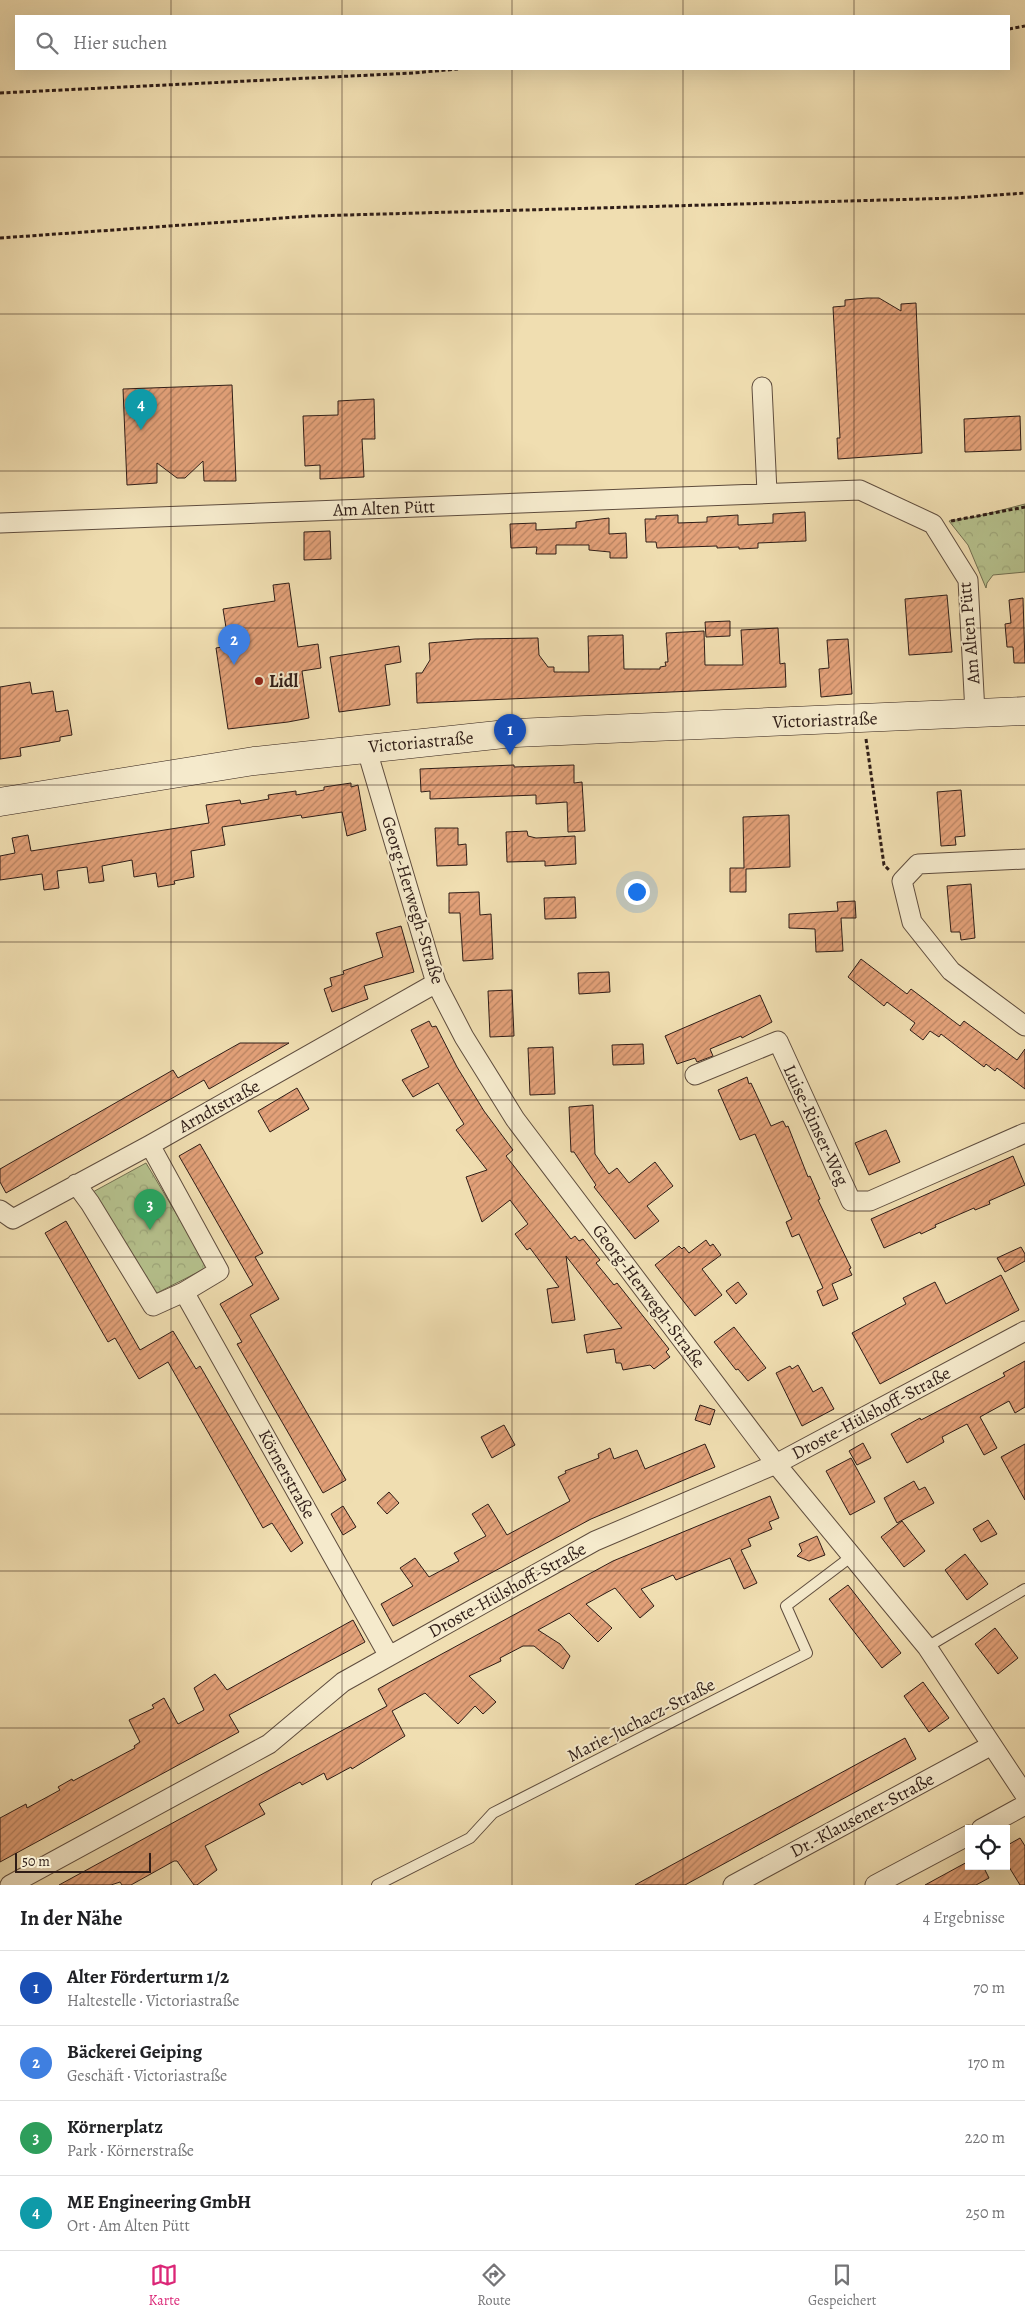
<!DOCTYPE html>
<html lang="de">
<head>
<meta charset="utf-8">
<style>
  :root { --surface:#fff; --page:#f6f6f6; --text:#202124; --muted:#757577; --line:#e0e0e0; --accent:#db2777 }
  body { margin:0; font-family:Alegreya,serif; background:var(--page); color:var(--text) }
  .controls { position:absolute; right:15px; bottom:15px; display:grid; overflow:hidden; border-radius:0px; box-shadow:0 5px 20px #0002 }
  .controls button { width:45px; height:45px; display:grid; place-items:center; padding:0; border:0; border-bottom:1px solid var(--line); background:var(--surface); color:var(--text); font:25px sans-serif }
  .scale { position:absolute; left:15px; bottom:12px; width:136px; box-sizing:border-box; padding-left:5px; border:2px solid #2f1d17; border-top:0; font-size:14px; line-height:18px; white-space:nowrap; color:#2f1d17; -webkit-text-stroke:4px #f5eacc; paint-order:stroke }
  .you { position:absolute; left:636px; top:891px; width:18px; height:18px; margin:-12px; border:4px solid #fff; border-radius:50%; background:#1a73e8; box-shadow:0 0 0 8px #1a73e833 }
  .badge { display:grid; place-items:center; width:32px; height:32px; border-radius:50%; background:var(--accent); color:#fff; font-size:16px; font-weight:700 }
  .pin { position:absolute; translate:-50% -41px; filter:drop-shadow(0 1px 2px #0008) }
  .pin::after { content:''; position:absolute; top:26px; width:18px; height:15px; background:inherit; clip-path:polygon(0 0,100% 0,50% 100%) }
  .list { margin:0; padding:0; list-style:none }
  h2 { display:flex; justify-content:space-between; align-items:center; height:65px; margin:0; padding:0 20px; font-size:21px }
  h2 small { font-size:16px; font-weight:400; color:var(--muted) }
  .list li { display:grid; grid-template-columns:32px 1fr auto; gap:15px; align-items:center; box-sizing:border-box; height:75px; padding:0 20px; border-top:1px solid var(--line) }
  .list b { display:block; font-size:19px; white-space:nowrap }
  .list p { margin:0; font-size:16px; white-space:nowrap; color:var(--muted) }
  .list em { font-size:16px; font-style:normal; color:var(--muted) }
  .icon { flex:none; width:28px; height:28px; fill:none; stroke:currentColor; stroke-width:2; stroke-linecap:round; stroke-linejoin:round }
  .map { position:relative; flex:none; width:1025px; height:1885px; overflow:hidden }
  .search { position:absolute; background:var(--surface); box-shadow:0 5px 20px #0002; left:15px; right:15px; top:15px; height:55px; display:flex; align-items:center; gap:12px; box-sizing:border-box; padding:0 18px; border-radius:0px; color:var(--muted); font-size:19px }
  .sheet { height:365px; background:var(--surface) }
  nav { display:flex; justify-content:space-around; align-items:center; box-sizing:border-box; height:70px; border-top:1px solid var(--line); background:var(--surface); font-size:14px; color:var(--muted) }
  nav a { display:grid; justify-items:center; gap:2px }
  nav .on { color:var(--accent) }
  .map>svg:first-child { display:block }
  .forest { fill:url(#forest-crowns); stroke:#727052 }
  .building { fill:url(#building-hatch); stroke:#2f1d17 }
  .lines { fill:none; stroke-linecap:round; stroke-linejoin:round }
  .lane-casing { stroke:#5f4d3e; stroke-width:12 }
  .street-casing { stroke:#5f4d3e; stroke-width:21 }
  .secondary-casing { stroke:#2f1d17; stroke-width:29 }
  .path { stroke:#2f1d17; stroke-width:3; stroke-dasharray:4 2.5; stroke-linecap:butt }
  .lane { stroke:#f5eacc; stroke-width:10 }
  .street { stroke:#f5eacc; stroke-width:19 }
  .secondary { stroke:#f5eacc; stroke-width:28 }
  .grid { fill:none; stroke:#2f1d17; stroke-width:1; stroke-opacity:0.55 }
  .poi-dot { fill:#8f2418; stroke:#f5eacc; stroke-width:2 }
  .labels { text-anchor:middle; dominant-baseline:central; stroke-width:4; stroke-linejoin:round; paint-order:stroke }
  .street-label { font-size:18px; fill:#2f1d17; stroke:#f5eacc }
  .poi-label { font-size:18px; font-weight:bold; fill:#2f1d17; stroke:#f5eacc; text-anchor:start }
</style>
</head>
<body>
<div class="map">
<svg width="1025" height="1885" viewBox="0 0 1025 1885">
  <defs>
    <pattern id="forest-crowns" width="20" height="18" patternUnits="userSpaceOnUse" patternTransform="scale(1.25)"><rect width="20" height="18" fill="#b6c28e"/><path d="M2 6a3 3 0 1 1 6 0M12 15a3 3 0 1 1 6 0" fill="none" stroke="#9da67a"/></pattern>
    <pattern id="building-hatch" width="6" height="6" patternUnits="userSpaceOnUse" patternTransform="scale(1.25)"><rect width="6" height="6" fill="#e3a179"/><path d="M-1 1l2-2M0 6l6-6M5 7l2-2" fill="none" stroke="#b88362"/></pattern>
  </defs>
  <rect width="100%" height="100%" fill="#f0deb1"/>
  <filter id="stains"><feTurbulence type="fractalNoise" baseFrequency=".004" numOctaves="4"/><feColorMatrix values="0 0 0 0 .2 0 0 0 0 .09 0 0 0 0 .02 0 0 0 .5 -.17"/></filter>
  <radialGradient id="worn" r=".72"><stop offset=".6" stop-color="#630" stop-opacity="0"/><stop offset="1" stop-color="#630" stop-opacity=".3"/></radialGradient>
  <path class="forest" d="M1025 504V572L993 575 987 583 986 588 968 545 949 521 975 517Z
    M146 1163 208 1267 153 1295 91 1193Z"/>
  <path class="building" d="M867 298H879L901 311V304L916 303 922 453 838 459 837 438H840L833 307 845 306V300Z
    M232 385 236 481H204L203 461 185 478H177L157 463V483L127 485 123 389Z
    M374 399 375 439H362L364 477 320 479V465L305 466 303 416 338 415V401Z
    M1020 416 1021 450 965 452 964 419Z
    M805 512 806 541 758 543V548L739 549V547L717 548V546L657 548 656 542H646L645 519H656V516L678 515V523L707 522V517L738 515V525L773 523V514Z
    M609 518V534L626 533 627 558H610V552L589 550V545H556V554H536L537 547 511 548 510 524 536 523V530L576 528V522Z
    M330 531 331 559 304 560V532Z
    M289 583 298 647 318 644 321 668 302 671 309 718 288 722 228 729 216 648 229 646 223 609 275 601 273 585Z
    M947 595 952 652 909 655 905 599Z
    M1023 598 1025 663H1014L1013 647H1007L1005 624 1011 623 1009 600Z
    M730 621V636L706 637 705 622Z
    M778 628 780 664 785 663 786 687 417 703 416 673H422L430 660 429 643 475 639 538 638 539 655 548 667H554V672H589L588 636 623 635 624 669H660V667L666 666 665 662H668L666 633 704 631 705 665H743L741 630Z
    M848 639 852 694 821 697 819 669 829 668 827 640Z
    M399 646 401 662 385 665 390 705 339 712 330 657Z
    M30 682 32 694 53 691 56 712 68 710 72 735 60 737V741L20 748 21 756 0 759V687Z
    M514 765V767L574 765V783L582 782 585 831 568 832 567 802 536 804V795L430 799V791L421 792 420 769Z
    M351 783V787L358 785 366 830 347 836 342 812 302 818 301 815 222 827 225 845 191 851 194 877 174 881 175 884 158 887 156 873 134 877 132 860 102 866 104 881 89 883 87 867 57 871 59 888 44 890 42 874 0 880V856L15 853 12 838 28 835 31 851 209 823 206 805 240 800 241 804 269 799 268 795 296 791V795L324 790V787Z
    M961 790 965 836 955 837 956 845 941 846 937 792Z
    M789 815 790 867 746 869V892H730V868H744L743 817Z
    M435 828H458V845L466 844 467 865 437 866Z
    M527 831 528 836 536 838 575 836 576 864 545 866V861L507 862 506 832Z
    M971 884 975 938 961 940 960 932H951L947 886Z
    M479 892 480 915 491 914 493 959 463 961 460 913H449V893Z
    M575 897 576 918 545 919 544 898Z
    M855 901 856 918H841L843 951 816 952 815 929 789 928V914L838 911 837 902Z
    M401 926 414 972 364 986 368 999 332 1012 324 989 332 986 330 978 344 974 343 971 383 957 376 933Z
    M861 959 907 994 911 989 960 1026 964 1021 1017 1060 1025 1049V1089L997 1068 995 1071 986 1064 984 1067 941 1034 939 1037 930 1031 923 1040 910 1030 915 1023 887 1002 884 1006 848 977Z
    M609 972 610 992 579 994 578 973Z
    M512 990 514 1036 490 1037 488 991Z
    M760 995 772 1022 742 1038 741 1036 710 1049 713 1056 697 1062 695 1058 677 1064 665 1036Z
    M429 1021 432 1027 436 1026 457 1067 484 1111 513 1150 506 1156 571 1239 575 1236 579 1241 583 1239 600 1260 596 1263 614 1285 617 1283 669 1349 666 1352 670 1357 654 1369 650 1365 623 1370 621 1363H616L614 1349 587 1353 584 1335 622 1328 566 1256 575 1320 552 1323 547 1289 559 1287 530 1248 527 1250 515 1234 528 1224 510 1200 482 1222 466 1177 487 1170 456 1130 464 1124 438 1083 413 1097 402 1080 429 1067 411 1030Z
    M240 1043H289L209 1089 204 1080 6 1193 0 1182V1169L173 1070 178 1078Z
    M643 1044 644 1064 613 1065 612 1045Z
    M553 1047 555 1094 530 1095 528 1048Z
    M747 1077 749 1084 751 1083 771 1126 783 1121 786 1127 788 1126 808 1177 810 1176 820 1199 818 1200 851 1268 849 1269 852 1275 832 1284 838 1299 823 1306 817 1291 823 1288 799 1234 792 1237 786 1222 792 1219 755 1134 740 1140 718 1090Z
    M297 1088 309 1109 270 1132 258 1111Z
    M593 1105 595 1154 609 1174 617 1168 629 1183 655 1162 673 1186 647 1206 659 1221 635 1239 594 1187 596 1185 574 1152H571L569 1107Z
    M886 1130 900 1162 869 1175 855 1143Z
    M200 1144 263 1253 255 1257 279 1299 250 1315 346 1480 323 1493 237 1344 242 1342 220 1304 253 1285 179 1156Z
    M1013 1156 1025 1185 989 1201 990 1204 975 1210 974 1208 935 1225 936 1227 921 1234 920 1232 884 1248 871 1219Z
    M66 1221 140 1350 173 1331 196 1369 200 1366 303 1543 291 1552 272 1523 263 1528 168 1362 139 1379 115 1338 108 1342 45 1233Z
    M706 1240 710 1246 713 1244 721 1255 702 1269 722 1295 695 1316 655 1265 679 1246 682 1249 684 1247 689 1253Z
    M1021 1247 1025 1254V1261L1005 1272 997 1258Z
    M1001 1275 1019 1310 880 1384 852 1333 906 1304 903 1298 935 1282 946 1304Z
    M738 1282 747 1294 736 1304 726 1291Z
    M734 1327 766 1368 748 1381 738 1369 736 1370 714 1342Z
    M1025 1361V1407L1015 1413 1009 1401 980 1417 997 1448 984 1455 967 1424 942 1437 944 1442 907 1463 891 1434 920 1418 921 1420 1005 1376 1003 1373Z
    M798 1365 813 1392 822 1387 834 1409 802 1426 776 1373 790 1366 792 1369Z
    M700 1405 715 1410 710 1425 695 1420Z
    M504 1425 515 1445 492 1458 481 1437Z
    M863 1443 871 1458 857 1465 849 1451Z
    M705 1444 715 1467 591 1519 393 1626 381 1604 413 1586 400 1568 415 1558 429 1577 459 1561 454 1553 486 1536 472 1514 488 1504 507 1535 570 1501 558 1477 566 1473 565 1471 599 1458 598 1454 610 1448 614 1459 637 1450 645 1469Z
    M1025 1444V1500L1001 1457Z
    M851 1458 875 1502 850 1515 826 1471Z
    M914 1481 919 1490 925 1487 934 1503 897 1523 884 1498Z
    M389 1492 399 1503 387 1514 377 1503Z
    M770 1496 779 1518 769 1522 772 1529 748 1539 751 1546 741 1550 757 1583 744 1589 730 1558 676 1580 673 1575 641 1589 654 1606 640 1618 615 1588 604 1594 586 1604 612 1628 598 1642 569 1613 538 1630 560 1644 570 1656 563 1669 534 1646H523L500 1658 501 1661 469 1676 496 1702 483 1714 475 1706 458 1724 425 1693 392 1711 405 1736 352 1769 351 1767 327 1780 324 1773 302 1785 300 1782 259 1804 265 1814 205 1846 217 1870 197 1885H194L177 1861H174L131 1885H122L120 1882 111 1885H59L387 1706 378 1689 394 1680 613 1561Z
    M343 1506 356 1527 343 1535 331 1514Z
    M988 1520 997 1534 981 1542 973 1529Z
    M902 1521 925 1551 904 1567 881 1537Z
    M817 1536 825 1555 809 1561 797 1556 802 1551 799 1544Z
    M965 1554 988 1584 967 1600 945 1570Z
    M848 1585 901 1653 882 1668 829 1599Z
    M353 1620 365 1642 229 1715 239 1732 0 1862V1818L26 1804 27 1808 60 1790 58 1787 72 1779 73 1781 135 1748 134 1746 140 1742 129 1720 154 1708 152 1705 164 1698 178 1724 204 1710 194 1688 215 1674 227 1690Z
    M995 1628 1018 1658 998 1674 975 1644Z
    M923 1682 949 1718 929 1732 904 1696Z
    M905 1738 916 1759 685 1885H635Z
    M1020 1838 1025 1846V1885H1020L1006 1862V1846Z
    M969 1861V1866H983L989 1878 976 1885H925Z"/>
  <g class="lines">
    <defs>
      <path id="lane" d="M927 1647 1025 1589
        M377 1885 470 1838 493 1813 807 1653 786 1606 852 1556"/>
      <path id="street" d="M762 387 767 492
        M0 523 860 490 933 524 968 580 975 713
        M366 747 436 983 464 1037 515 1119 776 1464 927 1647 1025 1795
        M1025 859 918 864 902 881 912 922 951 971 1025 1026
        M695 1075 778 1041 851 1201H870L1025 1133
        M150 1145 219 1271 184 1292 389 1656
        M76 1184 90 1203 153 1306 184 1292
        M0 1210 13 1219 150 1145 436 983
        M981 1829 1025 1805
        M10 1885 269 1744 343 1682 595 1541 776 1464 1025 1331
        M733 1885 992 1745
        M875 1885 969 1835"/>
      <path id="secondary" d="M0 802 254 761 515 733 1025 711"/>
    </defs>
    <use href="#lane" class="lane-casing"/>
    <use href="#street" class="street-casing"/>
    <use href="#secondary" class="secondary-casing"/>
    <path class="path" d="M1009 29 1025 26
      M0 93 413 73 458 69
      M0 238 311 216 956 198 1025 193
      M951 521 1025 507
      M866 739 884 865 889 870"/>
    <use href="#lane" class="lane"/>
    <use href="#street" class="street"/>
    <use href="#secondary" class="secondary"/>
  </g>
  <path class="grid" d="M171 0V16M342 0V16M512 0V16M683 0V16M854 0V16M171 69V1885M342 69V1885M512 69V1885M683 69V1885M854 69V1885M0 157H1025M0 314H1025M0 471H1025M0 628H1025M0 785H1025M0 942H1025M0 1100H1025M0 1257H1025M0 1414H1025M0 1571H1025M0 1728H1025"/>
  <circle class="poi-dot" cx="259" cy="681" r="5"/>
  <g class="labels">
    <g class="street-label">
      <text transform="translate(384 508) rotate(-2)">Am Alten Pütt</text>
      <text transform="translate(969 633) rotate(-95)">Am Alten Pütt</text>
      <text transform="translate(825 720) rotate(-2)">Victoriastraße</text>
      <text transform="translate(421 742) rotate(-5)">Victoriastraße</text>
      <text transform="translate(413 900) rotate(73)">Georg-Herwegh-Straße</text>
      <text transform="translate(219 1106) rotate(-29)">Arndtstraße</text>
      <text transform="translate(816 1125) rotate(65)">Luise-Rinser-Weg</text>
      <text transform="translate(649 1296) rotate(53)">Georg-Herwegh-Straße</text>
      <text transform="translate(871 1413) rotate(-28)">Droste-Hülshoff-Straße</text>
      <text transform="translate(287 1474) rotate(61)">Körnerstraße</text>
      <text transform="translate(507 1590) rotate(-29)">Droste-Hülshoff-Straße</text>
      <text transform="translate(641 1720) rotate(-27)">Marie-Juchacz-Straße</text>
      <text transform="translate(862 1815) rotate(-28)">Dr.-Klausener-Straße</text>
    </g>
    <g class="poi-label">
      <text x="269" y="681">Lidl</text>
    </g>
  </g>
  <rect width="100%" height="100%" filter="url(#stains)"/>
  <rect width="100%" height="100%" fill="url(#worn)"/>
</svg>
<div class="controls">
<button><svg class="icon" aria-label="locate" viewBox="0 0 24 24"><circle cx="12" cy="12" r="6"/><path d="M12 2v4M12 18v4M2 12h4M18 12h4"/></svg></button>
</div>
<div class="scale">50 m</div>
<div class="you"></div>
<div class="pin badge" style="left:510px;top:755px;background:#1a4fb4">1</div>
<div class="pin badge" style="left:234px;top:665px;background:#3f7fe0">2</div>
<div class="pin badge" style="left:150px;top:1230px;background:#2e9e5b">3</div>
<div class="pin badge" style="left:141px;top:430px;background:#0f9aa8">4</div>
<div class="search"><svg class="icon" aria-label="search" viewBox="0 0 24 24"><circle cx="10" cy="10" r="6"/><path d="M15 15l6 6"/></svg>Hier suchen</div>
</div>
<section class="sheet">
<h2>In der Nähe<small>4 Ergebnisse</small></h2>
<ul class="list">
<li><span class="badge" style="background:#1a4fb4">1</span><div><b>Alter Förderturm 1/2</b><p>Haltestelle · Victoriastraße</p></div><em>70 m</em></li>
<li><span class="badge" style="background:#3f7fe0">2</span><div><b>Bäckerei Geiping</b><p>Geschäft · Victoriastraße</p></div><em>170 m</em></li>
<li><span class="badge" style="background:#2e9e5b">3</span><div><b>Körnerplatz</b><p>Park · Körnerstraße</p></div><em>220 m</em></li>
<li><span class="badge" style="background:#0f9aa8">4</span><div><b>ME Engineering GmbH</b><p>Ort · Am Alten Pütt</p></div><em>250 m</em></li>
</ul>
</section>
<nav>
<a class="on"><svg class="icon" aria-label="map" viewBox="0 0 24 24"><path d="M3 6l6-2 6 2 6-2v14l-6 2-6-2-6 2zM9 4v14M15 6v14"/></svg>Karte</a>
<a><svg class="icon" aria-label="directions" viewBox="0 0 24 24"><path d="M12 3l9 9-9 9-9-9zM9 14v-3h6M13 9l2 2-2 2"/></svg>Route</a>
<a><svg class="icon" aria-label="saved" viewBox="0 0 24 24"><path d="M7 4h10v16l-5-4-5 4z"/></svg>Gespeichert</a>
</nav>
</body>
</html>
